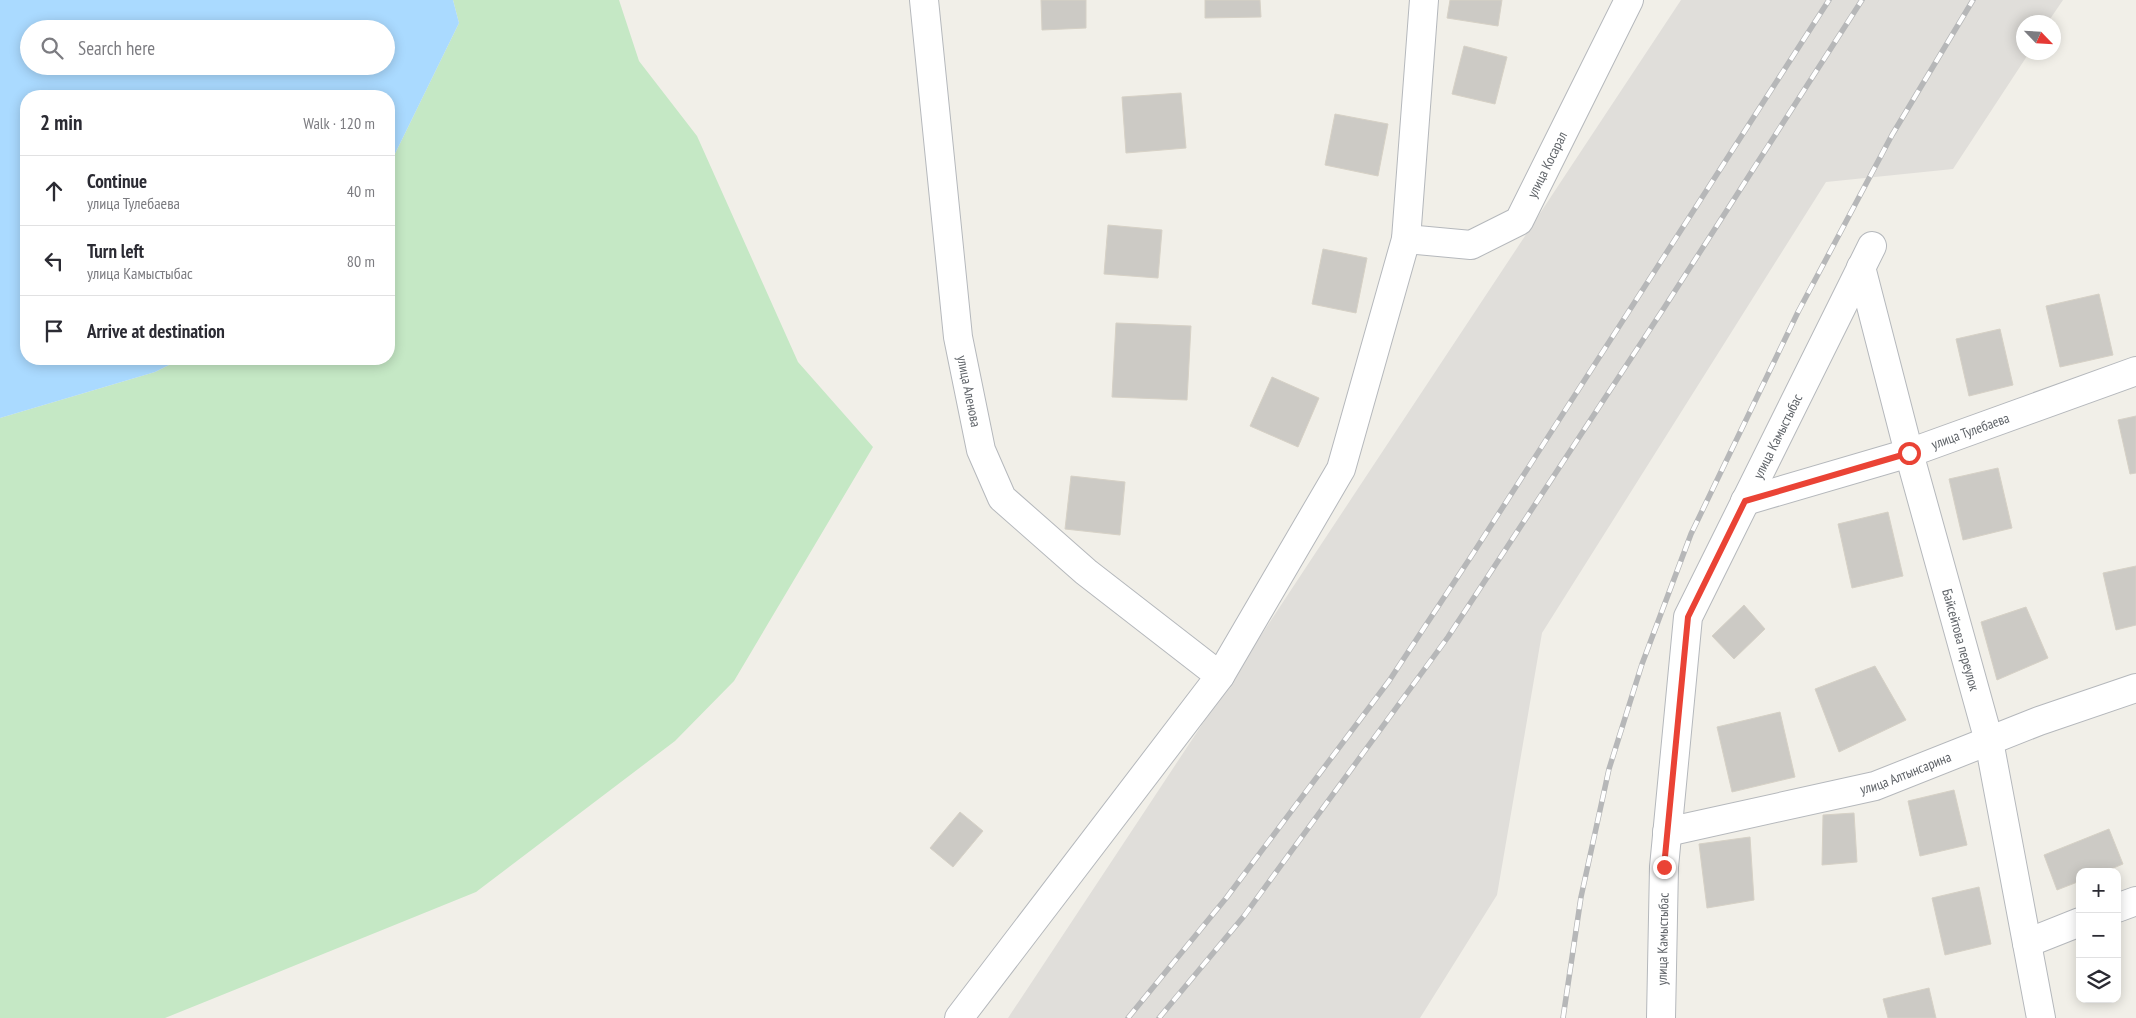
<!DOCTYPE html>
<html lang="en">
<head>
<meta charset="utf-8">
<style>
  :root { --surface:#fff; --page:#f7f7f7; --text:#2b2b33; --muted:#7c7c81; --line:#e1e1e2 }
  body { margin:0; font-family:"PT Sans Narrow",sans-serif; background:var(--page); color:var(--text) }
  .controls { position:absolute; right:15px; bottom:15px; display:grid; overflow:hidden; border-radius:10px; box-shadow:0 2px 12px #0003 }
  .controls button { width:45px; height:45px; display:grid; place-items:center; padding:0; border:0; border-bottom:1px solid var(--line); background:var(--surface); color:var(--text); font:25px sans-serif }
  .compass { position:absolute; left:2016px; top:15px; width:45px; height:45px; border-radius:50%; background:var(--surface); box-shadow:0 2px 12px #0003; rotate:115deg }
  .stop { position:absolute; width:15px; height:15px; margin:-11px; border:4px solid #ea4335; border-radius:50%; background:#fff }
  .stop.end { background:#ea4335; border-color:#fff; box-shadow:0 1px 5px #0008 }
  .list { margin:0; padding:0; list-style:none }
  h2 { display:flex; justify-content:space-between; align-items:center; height:65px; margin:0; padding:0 20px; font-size:21px }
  h2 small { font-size:16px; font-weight:400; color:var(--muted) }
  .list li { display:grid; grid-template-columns:32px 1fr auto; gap:15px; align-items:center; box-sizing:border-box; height:70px; padding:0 20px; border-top:1px solid var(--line) }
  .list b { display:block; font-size:19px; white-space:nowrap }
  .list p { margin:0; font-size:16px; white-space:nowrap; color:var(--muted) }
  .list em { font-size:16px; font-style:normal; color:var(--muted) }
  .icon { flex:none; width:28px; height:28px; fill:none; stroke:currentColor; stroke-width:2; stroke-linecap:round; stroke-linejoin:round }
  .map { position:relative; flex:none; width:2136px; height:1018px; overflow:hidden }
  .search { position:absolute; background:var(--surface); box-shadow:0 2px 12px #0003; left:20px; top:20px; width:375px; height:55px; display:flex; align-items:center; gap:12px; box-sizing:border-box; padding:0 18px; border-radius:28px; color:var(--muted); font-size:19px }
  .panel { position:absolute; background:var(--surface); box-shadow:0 2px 12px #0003; left:20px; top:90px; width:375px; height:275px; border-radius:20px }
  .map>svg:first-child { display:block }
  .industrial { fill:#e0deda }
  .green { fill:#c5e8c5 }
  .water { fill:#aadaff; fill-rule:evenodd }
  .building { fill:#cccac5; stroke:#d6d1c6 }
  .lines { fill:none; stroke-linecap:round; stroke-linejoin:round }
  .minor-casing { stroke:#b5b8bc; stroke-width:30 }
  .minor { stroke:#fff; stroke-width:28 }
  .rail-casing { stroke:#b6b7b8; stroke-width:5.5 }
  .rail { stroke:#fff; stroke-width:4; stroke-dasharray:11; stroke-linecap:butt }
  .route { stroke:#ea4335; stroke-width:6 }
  .labels { text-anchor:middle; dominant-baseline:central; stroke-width:4; stroke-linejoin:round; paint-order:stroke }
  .street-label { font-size:14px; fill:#5f6368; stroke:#fff }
</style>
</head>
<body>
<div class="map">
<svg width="2136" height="1018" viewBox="0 0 2136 1018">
  <rect width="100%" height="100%" fill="#f1efe8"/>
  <path class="industrial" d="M1681 0H2063L2048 22H2024V52L2029 53 1953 169 1826 182 1542 633 1497 895 1420 1018H1008Z"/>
  <path class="green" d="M453 0H619L639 61 697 136 798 362 873 447 734 681 675 741 476 892 165 1018H0V418L155 372 181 359H389V166L459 23Z"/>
  <path class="water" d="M0 0H453L459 23 389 166V96H26V359H181L155 372 0 418ZM29 29H386V66H29Z"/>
  <path class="building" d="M1041 0H1086V28L1042 30Z
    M1205 0H1260L1261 17 1205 18Z
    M1450 0H1502L1498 26 1447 18Z
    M1464 46 1507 57 1495 104 1452 94Z
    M1181 93 1186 148 1126 153 1122 97Z
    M1335 114 1388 124 1378 176 1325 165Z
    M1108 225 1162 230 1158 278 1104 274Z
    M1323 249 1367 258 1356 313 1312 304Z
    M2099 294 2113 355 2060 367 2046 306Z
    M1116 323 1191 326 1187 400 1112 397Z
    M2000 329 2013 385 1969 396 1956 339Z
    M1272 377 1319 398 1298 447 1250 426Z
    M2136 416V473L2130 474 2118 420Z
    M1998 468 2012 528 1963 540 1949 479Z
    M1071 476 1125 482 1120 535 1065 529Z
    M1888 512 1903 576 1852 588 1838 524Z
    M2136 566V625L2116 630 2103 573Z
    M1744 605 1765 629 1734 659 1712 636Z
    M2026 607 2048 658 1997 680 1981 622Z
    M1875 666 1906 720 1839 752 1815 689Z
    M1780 712 1795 777 1732 792 1717 727Z
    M1954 790 1967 845 1920 856 1908 801Z
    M960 812 983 831 953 867 930 848Z
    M1854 813 1857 862 1822 865 1823 815Z
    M2109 829 2123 864 2104 872H2080V881L2057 890 2044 855Z
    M1750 837 1754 900 1707 908 1699 844Z
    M1979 887 1991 944 1945 955 1932 898Z
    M1929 988 1936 1018H1888L1883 999Z"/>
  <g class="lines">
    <defs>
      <g id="minor">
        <path id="s1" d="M924 0 958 337 981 450 1002 498 1086 572 1220 676"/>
        <path id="s2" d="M1406 239 1471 245 1519 221 1629 0"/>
        <path id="s3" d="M1861 267 1909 453 1989 741 2041 1018"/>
        <path id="s4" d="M1745 501 1909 453 2136 371"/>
        <path id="s5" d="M1667 832 1875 786 2039 721 2136 688"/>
        <path d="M2117 908 2136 901"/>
        <path d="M2027 943 2080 922"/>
        <path d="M959 1018 1220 676 1341 469 1406 239 1424 0"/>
        <path id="s6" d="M1661 1018 1664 867 1688 617 1872 246"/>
      </g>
    </defs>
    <use href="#minor" class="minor-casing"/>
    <use href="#minor" class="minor"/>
    <defs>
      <path id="rail" d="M1128 1018 1227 897 1389 681 1474 552 1829 0
        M1159 1018 1244 916 1448 637 1664 308 1862 0
        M1563 1018 1581 897 1609 769 1642 664 1691 534 1798 312 1892 135 1973 0"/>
    </defs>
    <use href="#rail" class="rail-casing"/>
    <use href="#rail" class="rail"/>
  </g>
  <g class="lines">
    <path class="route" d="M1664 867 1688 617 1745 501 1909 453"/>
  </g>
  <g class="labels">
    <g class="street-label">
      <text stroke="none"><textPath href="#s2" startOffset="182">улица Косарал</textPath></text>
      <text stroke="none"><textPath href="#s1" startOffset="394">улица Аленова</textPath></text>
      <text stroke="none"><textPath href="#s4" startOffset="236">улица Тулебаева</textPath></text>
      <text stroke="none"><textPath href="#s6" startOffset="604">улица Камыстыбас</textPath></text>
      <text stroke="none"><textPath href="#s3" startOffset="386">Байсейтова переулок</textPath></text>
      <text stroke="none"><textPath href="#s5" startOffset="246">улица Алтынсарина</textPath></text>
      <text stroke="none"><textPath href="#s6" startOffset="79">улица Камыстыбас</textPath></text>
    </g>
  </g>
</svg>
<div class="controls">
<button>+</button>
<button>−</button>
<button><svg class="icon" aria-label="layers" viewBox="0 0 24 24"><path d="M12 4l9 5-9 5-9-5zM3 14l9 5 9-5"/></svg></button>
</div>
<svg class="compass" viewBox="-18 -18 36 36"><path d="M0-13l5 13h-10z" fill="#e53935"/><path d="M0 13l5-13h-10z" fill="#7c7c81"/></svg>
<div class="stop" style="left:1909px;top:453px"></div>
<div class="stop end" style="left:1664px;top:867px"></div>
<div class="search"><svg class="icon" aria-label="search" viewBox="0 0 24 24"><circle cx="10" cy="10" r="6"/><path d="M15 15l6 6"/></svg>Search here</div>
<section class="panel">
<h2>2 min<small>Walk · 120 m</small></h2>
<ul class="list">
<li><svg class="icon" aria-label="ahead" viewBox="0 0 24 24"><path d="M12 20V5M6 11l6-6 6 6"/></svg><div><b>Continue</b><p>улица Тулебаева</p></div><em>40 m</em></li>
<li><svg class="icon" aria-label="left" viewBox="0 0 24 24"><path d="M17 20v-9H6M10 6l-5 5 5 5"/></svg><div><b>Turn left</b><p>улица Камыстыбас</p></div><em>80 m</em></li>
<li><svg class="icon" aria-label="arrive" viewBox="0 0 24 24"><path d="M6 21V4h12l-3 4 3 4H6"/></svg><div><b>Arrive at destination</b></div></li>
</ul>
</section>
</div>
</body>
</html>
